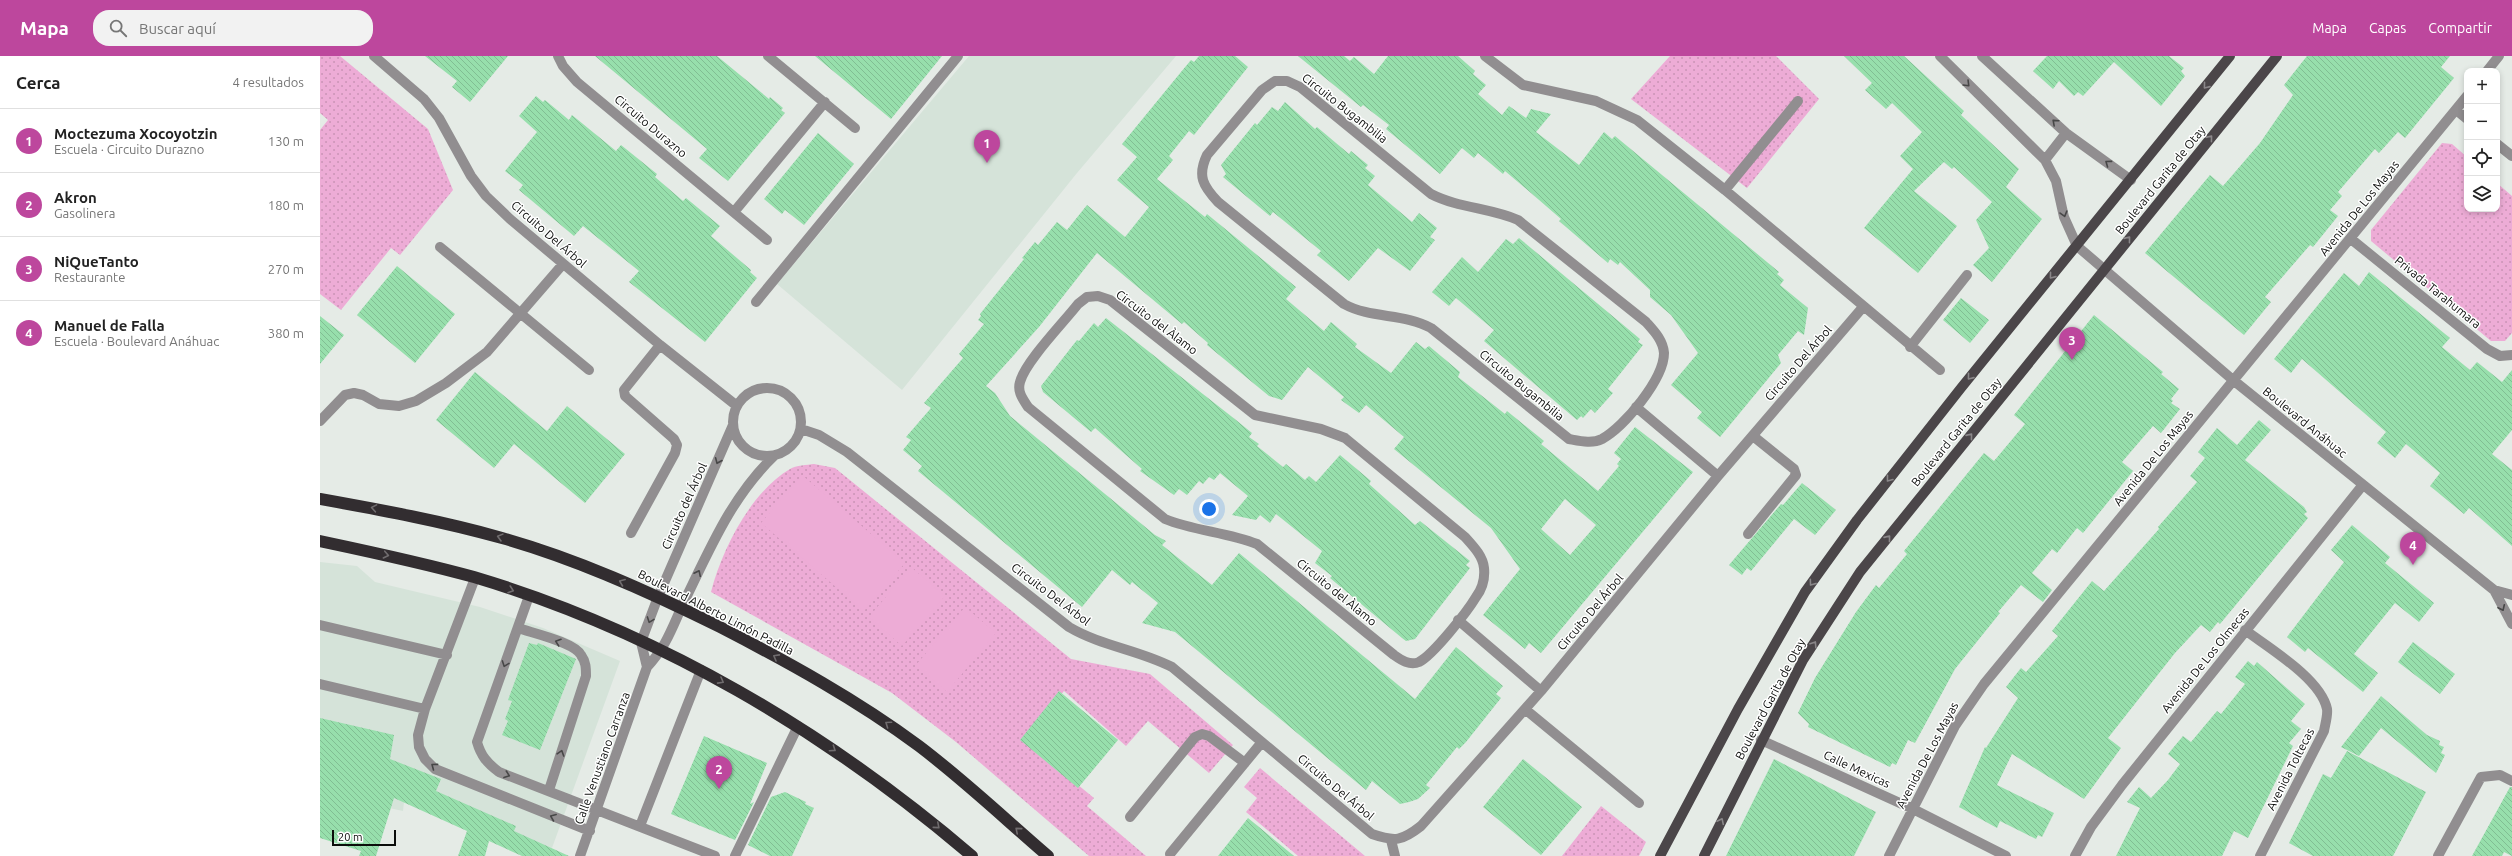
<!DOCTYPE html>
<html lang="es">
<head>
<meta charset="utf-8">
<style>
  :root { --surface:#fff; --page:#f2f2f2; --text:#222; --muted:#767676; --line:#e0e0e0; --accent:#bd479d }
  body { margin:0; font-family:Ubuntu,sans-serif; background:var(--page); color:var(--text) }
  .controls { position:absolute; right:12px; top:12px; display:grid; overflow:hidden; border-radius:8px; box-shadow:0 2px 6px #0003 }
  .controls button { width:36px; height:36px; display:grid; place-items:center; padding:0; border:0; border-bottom:1px solid var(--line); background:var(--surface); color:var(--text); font:20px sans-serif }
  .scale { position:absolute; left:12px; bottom:10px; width:64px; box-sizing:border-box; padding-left:4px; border:2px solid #0b0d0b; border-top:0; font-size:11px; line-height:14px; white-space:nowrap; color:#0b0d0b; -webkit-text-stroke:3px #fff; paint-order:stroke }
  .you { position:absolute; left:889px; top:453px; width:14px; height:14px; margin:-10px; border:3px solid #fff; border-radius:50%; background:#1a73e8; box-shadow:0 0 0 6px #1a73e833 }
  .badge { display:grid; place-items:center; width:26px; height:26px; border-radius:50%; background:var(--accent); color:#fff; font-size:13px; font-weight:700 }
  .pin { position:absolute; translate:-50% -33px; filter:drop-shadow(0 1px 2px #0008) }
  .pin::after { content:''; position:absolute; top:21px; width:14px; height:12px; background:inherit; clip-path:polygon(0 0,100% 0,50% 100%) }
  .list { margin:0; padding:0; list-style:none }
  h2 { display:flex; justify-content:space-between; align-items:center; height:52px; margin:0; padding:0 16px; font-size:17px }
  h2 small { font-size:13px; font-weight:400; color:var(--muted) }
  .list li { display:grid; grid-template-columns:26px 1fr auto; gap:12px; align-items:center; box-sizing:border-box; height:64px; padding:0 16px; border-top:1px solid var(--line) }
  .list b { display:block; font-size:15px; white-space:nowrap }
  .list p { margin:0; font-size:13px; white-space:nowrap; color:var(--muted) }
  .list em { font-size:13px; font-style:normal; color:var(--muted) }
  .icon { flex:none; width:22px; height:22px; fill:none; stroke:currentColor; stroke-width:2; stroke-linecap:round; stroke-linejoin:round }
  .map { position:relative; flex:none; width:2192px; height:800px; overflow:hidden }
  header { display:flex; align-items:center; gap:24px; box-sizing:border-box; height:56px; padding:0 20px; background:var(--accent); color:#fff }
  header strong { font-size:19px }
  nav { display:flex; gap:22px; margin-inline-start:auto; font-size:14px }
  .search { width:280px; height:36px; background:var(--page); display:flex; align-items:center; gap:10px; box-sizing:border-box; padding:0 14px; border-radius:16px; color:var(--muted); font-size:15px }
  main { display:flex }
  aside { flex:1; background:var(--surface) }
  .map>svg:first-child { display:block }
  .built { fill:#d5e3d9 }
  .park { fill:url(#park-dots) }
  .pitch { fill:#edacd6 }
  .building { fill:url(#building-back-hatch); fill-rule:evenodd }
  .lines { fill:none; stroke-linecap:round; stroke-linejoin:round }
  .minor { stroke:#918e90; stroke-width:10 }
  .major { stroke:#4b4649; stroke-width:10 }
  .highway { stroke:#322d30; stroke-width:12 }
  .oneway { stroke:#474747 }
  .oneway2 { stroke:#8a8789 }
  .oneway3 { stroke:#706c6e }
  .labels { text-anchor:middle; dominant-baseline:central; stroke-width:3; stroke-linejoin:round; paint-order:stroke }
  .street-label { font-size:12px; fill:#0b0d0b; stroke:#fff }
</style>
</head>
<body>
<header>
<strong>Mapa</strong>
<div class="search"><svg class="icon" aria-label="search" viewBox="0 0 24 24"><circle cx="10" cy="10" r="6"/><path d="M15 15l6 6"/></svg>Buscar aquí</div>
<nav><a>Mapa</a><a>Capas</a><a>Compartir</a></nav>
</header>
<main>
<aside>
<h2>Cerca<small>4 resultados</small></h2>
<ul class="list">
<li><span class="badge">1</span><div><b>Moctezuma Xocoyotzin</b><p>Escuela · Circuito Durazno</p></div><em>130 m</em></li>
<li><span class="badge">2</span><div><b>Akron</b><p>Gasolinera</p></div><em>180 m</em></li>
<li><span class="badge">3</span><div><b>NiQueTanto</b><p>Restaurante</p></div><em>270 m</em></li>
<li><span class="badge">4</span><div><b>Manuel de Falla</b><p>Escuela · Boulevard Anáhuac</p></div><em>380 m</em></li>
</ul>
</aside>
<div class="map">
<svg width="2192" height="800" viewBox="0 0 2192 800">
  <defs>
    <pattern id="park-dots" width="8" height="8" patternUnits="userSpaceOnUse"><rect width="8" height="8" fill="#edacd6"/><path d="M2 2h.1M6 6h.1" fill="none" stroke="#ca93b6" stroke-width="1.8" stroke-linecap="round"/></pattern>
    <pattern id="building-back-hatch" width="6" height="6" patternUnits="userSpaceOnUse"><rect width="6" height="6" fill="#97dfac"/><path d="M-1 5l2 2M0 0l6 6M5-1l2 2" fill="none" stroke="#81be93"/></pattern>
  </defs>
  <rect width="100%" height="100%" fill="#e5ebe6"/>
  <path class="built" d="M649 0H856L757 117 582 334 457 228Z
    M0 506 37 510 55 526 160 551 223 572 300 605 232 792 84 746 83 755 0 737Z"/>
  <path class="park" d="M0 0H20L108 73 133 134 80 199 71 192 21 254 0 238V74L8 64 0 57Z
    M1350 0H1456L1499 43 1427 132 1311 43Z
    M2122 87 2132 88 2147 101V153H2177V127L2192 140V277L2185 285H2171L2051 185V174Z
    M494 408 515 412 751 603 830 618 913 689 889 717 828 665 806 690 744 635 703 684 774 742 767 750 826 800H769L636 686 572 637 391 536C402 493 431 436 470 413 476 409 487 409 494 408Z
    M940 712 1045 800H978L926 756 937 742 924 731Z
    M1281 750 1326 786 1319 800H1242Z"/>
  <path class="pitch" d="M482 419 585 507 544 555 441 467Z
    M591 511 625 540 582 590 549 561Z
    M645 551 676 577 627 636 596 609Z"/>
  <path class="building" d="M105 0H188L150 46 132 31 137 25Z
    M275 0H397L449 43 450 41 463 52 461 54 465 57 408 125 379 102 387 93Z
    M495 0H622L571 63Z
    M879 0H915L928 11 874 79 869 75 849 100 853 104 837 123 885 161 887 158 976 231 966 243 979 254 1004 275 1011 266 1037 288 1035 291 1071 317 1096 286 1105 293 1109 290 1140 316 1138 321 1185 358 1187 355 1224 385 1221 388 1278 435 1299 410 1297 408 1301 403 1294 397 1315 371 1373 416 1221 597 1209 587 1205 593 1163 559 1200 513 1171 472 1074 393 1084 381 1046 349 1039 357 1021 344 1024 341 988 311 962 344 949 340 887 289 888 287 864 266 862 268 777 197 719 271 666 330 675 337 690 360 835 479 846 485 842 489 892 529 919 497 1095 643 1136 591 1183 630 1176 638 1181 642 1146 686 1139 693 1137 691 1106 729 1110 732 1098 743 1089 746 1080 748 1052 725 1046 734 855 576 822 567 838 547 812 526 810 529 792 514 762 551 598 415 602 410 583 394 591 384 586 381 611 352 604 347 643 302 639 298 664 268 658 264 661 260 660 258 704 203 702 202 715 186 718 189 737 166 747 174 767 149 805 181 829 151 797 124 817 101 802 88 861 16 871 4 874 6ZM1245 443 1276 469 1250 499 1221 473Z
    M978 0H1024L1030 5 1034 1 1054 18 1068 0H1138L1155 15 1153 18 1166 29 1158 38 1182 59 1189 50 1206 62 1211 53 1231 58 1216 76 1259 109 1284 76 1292 83 1295 80 1459 216 1457 218 1464 224 1460 229 1488 252 1484 279 1478 275 1458 299 1461 307 1400 381 1377 362 1382 356 1351 329 1378 297 1351 259 1330 241V234L1300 206 1298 209 1290 203 1288 207 1239 165 1241 163 1211 137 1185 115 1183 118 1158 97 1154 102 1142 92 1120 118 1066 73 1069 69 1043 49 1041 51Z
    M1524 0H1584L1644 55 1641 59 1699 113 1686 131 1722 163 1672 226 1653 209 1669 192 1656 164 1672 146 1634 111 1632 113 1624 106 1594 135 1637 170 1598 217 1544 172 1593 113 1580 100 1602 76 1572 47 1566 53 1545 34 1552 27Z
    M1727 0H1849L1864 12 1861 15 1865 20 1841 50 1794 6 1763 40 1758 36 1754 40 1739 25 1733 33 1713 15Z
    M1987 0H2130L2121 11 2134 22 2085 82 2078 76 2059 97 2055 93 2018 136 2022 140 2010 154 2018 160 1993 191 1990 189 1945 241 1951 246 1924 279 1825 197 1890 119 1903 130 1940 87 1973 39 1964 29Z
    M216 40 223 46 225 44 249 64 252 59 296 95 301 89 337 118 335 121 363 145 366 142 400 170 391 180 431 214 430 216 437 222 385 286 309 226 319 215 263 170 254 180 199 134 203 129 185 115 217 76 199 60Z
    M965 46 995 73 997 71 1029 98 1031 95 1048 109 1045 112 1055 120 1048 129 1067 145 1092 166 1099 157 1117 172 1110 181 1115 184 1090 215 1058 192 1029 225 997 199 1001 195 953 156 950 160 903 121 906 118 901 109 935 67 937 69 952 51 958 55Z
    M498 77 534 108 484 169 465 154 462 158 444 143Z
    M1199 182 1320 283 1318 286 1323 289 1288 333 1293 337 1275 357 1271 353 1263 362 1261 360 1257 364 1164 285 1174 274 1136 242 1129 250 1112 236 1142 201 1158 216 1186 183 1193 188Z
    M77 210 135 258 95 307 37 259Z
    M2049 216 2130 282 2122 291 2150 314 2157 306 2182 326 2192 314V374L2172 398 2192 414V490L2149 452 2144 458 2110 430 2120 417 2086 388 2075 402 2057 387 2066 376 1982 303 1971 317 1954 303 2024 217 2039 230Z
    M1641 242 1669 264 1650 287 1623 264Z
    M1774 259 1843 316 1841 318 1859 333 1851 343 1853 345 1851 347 1860 353 1841 377 1833 370 1802 406 1813 415 1763 477 1757 472 1737 497 1732 493 1712 517 1732 534 1723 546 1701 529 1678 556 1680 557 1635 613 1595 687 1588 684 1576 709 1572 707 1570 711 1488 671 1489 668 1478 657 1495 622 1536 556 1556 529 1559 532 1587 498 1584 495 1664 397 1674 405 1705 368 1694 359Z
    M0 260 24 279 0 308Z
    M786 262 916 364 932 377 929 381 939 388 937 390 963 411 966 408 985 424 989 420 996 426 1020 399 1051 425 1049 428 1095 469 1100 465 1150 505 1146 509 1150 512 1095 583 1086 585 1082 582 1010 522 1012 520 995 507 1002 495 956 458 950 467 940 459 936 464 912 459 928 440 900 417 894 424 889 421 883 428 879 425 867 439 859 433 854 439 820 415 822 413 775 372 771 376 723 336 721 330 757 284 759 285 774 267 778 271Z
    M155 316 227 375 247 350 305 398 265 447 194 388 174 412 116 364Z
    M1939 364 1951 374 1925 404 1984 451 1987 456 1984 458 1988 462 1900 568 1898 566 1890 576 1881 569 1855 597 1788 682 1801 692 1764 743 1692 698 1677 729 1734 757 1722 781 1718 779 1716 783 1680 765 1677 772 1639 751 1665 691 1666 692 1698 642 1686 631 1701 612 1706 616 1738 580 1732 575 1772 525 1784 535 1839 473 1838 471 1877 426 1870 420 1885 402 1878 396 1897 372 1917 389Z
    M1482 427 1516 454 1495 479 1474 463 1431 515 1427 512 1422 519 1409 509 1461 448 1463 449Z
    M2032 469 2070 501 2065 507 2114 547 2099 566 2075 547 2034 598 2058 617 2043 636 1988 592 1985 596 1967 581 2024 506 2011 494Z
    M2093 586 2135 618 2120 638 2078 606Z
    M209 587 217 589 218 587 256 603 220 694 182 679 188 665 185 663 192 645 188 644Z
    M1928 605 1934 610 1937 606 1985 648 1971 665 1981 673 1969 687 1973 690 1928 782 1914 775 1902 800H1796L1820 752 1807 746 1819 731 1831 742 1848 724 1860 708 1848 698 1863 680 1871 686 1897 655 1901 658 1925 628 1915 621Z
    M739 635 798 684 758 732 700 684Z
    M2061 640 2107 679 2120 685 2119 689 2124 691 2121 697 2125 699 2116 717 2061 672 2039 700 2021 691Z
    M0 662 74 679 70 703 121 723 116 735 196 770 194 775 249 800H202L169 785 165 800H138L147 775 74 742 56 800H39L41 795 0 782Z
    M384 680 447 707 430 748 434 746 415 784 351 758Z
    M2027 695 2106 736 2073 800H1993L1969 787 2003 718 2011 722Z
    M1203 703 1262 751 1221 799 1163 751Z
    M1454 703 1556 756 1534 800H1406Z
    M2190 731H2192V800L2184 796 2182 800H2152Z
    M465 736 486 746 485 748 494 752 472 800H450L428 789 451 741Z
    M928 762 974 800H898Z"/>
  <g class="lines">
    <path class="minor" d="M54 0 104 43 119 62 151 120 166 140 190 163 340 289 417 350
      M238 0 243 10 257 26 447 184
      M448 0 535 72
      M1165 0 1203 29 1276 45 1317 64 1405 134 1620 314
      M1620 0 1725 104 1736 125 1744 161 1757 190 1913 324 2174 534 2192 539
      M1662 0 1746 77 1811 124
      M2167 15 2179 0
      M955 25H967L980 31 1111 138C1138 152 1171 152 1198 164L1326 266C1334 275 1343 284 1344 297 1344 323 1304 371 1282 383 1272 388 1260 385 1249 383L1111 272C1084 257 1051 263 1024 248L898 146C883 130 877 120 887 99L942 34Z
      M2136 54 2147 63
      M2177 88 2192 100
      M1725 104 1746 77
      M1405 134 1478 45
      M414 156 505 46
      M2031 183 2167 293 2180 300 2192 299
      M120 191 269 314
      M778 240 790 244 935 359 1001 373 1025 382 1145 481C1153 490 1163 500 1164 512 1165 522 1162 533 1156 541 1147 556 1113 599 1099 606 1090 610 1081 604 1074 599L937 488C907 476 874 475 845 463L708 351C703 343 697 336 700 326 705 306 744 266 758 248L767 241Z
      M436 246 638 0
      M1590 291 1647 219
      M413 366a34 34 0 1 1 68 0a34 34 0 1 1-68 0Z
      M1316 351 1398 420
      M0 365 25 339 34 337 43 339 59 348 79 350 96 345 126 327 167 296 243 208
      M481 373 499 379 527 396 749 571C781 590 819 594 852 611L1052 778C1075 786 1082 785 1101 770L1221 635 1398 420 1543 251
      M311 477 355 397 357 389 354 383 305 340 304 334 340 289
      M1428 478 1476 419 1474 413 1433 380
      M155 522 105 653 98 679 99 691 105 703 115 713 270 775
      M2174 534 2192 568
      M209 540 157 686C161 700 167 707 179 716L395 800
      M1138 564 1221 635
      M0 569 127 599
      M198 572C212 577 254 586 261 599 266 606 266 612 266 620L229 734
      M1925 574C1949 592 2001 623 2007 653 2008 659 2005 669 2004 675L1940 800
      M327 611 321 586 338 541 413 369
      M0 628 105 653
      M1205 653 1319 747
      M1441 684 1593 753 1686 800
      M810 761 875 681 882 678 889 680 925 707
      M320 770 381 614
      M1071 784 1075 800
      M850 798 942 686
      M260 800 327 611C346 591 352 572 363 548 389 495 411 441 454 400
      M415 800 478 670
      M1569 800 1635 670 1664 628 2147 40
      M1755 800 1771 771 1802 729 2042 430
      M2118 800 2161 721 2180 719 2192 725"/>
    <path class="major" d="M1340 800 1418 653 1485 536 1537 464 1641 332 1910 0
      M1384 800 1483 604 1540 516 1957 0"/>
    <path class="highway" d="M0 443C61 454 122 465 182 482 257 503 330 536 400 571 468 606 537 644 599 690 644 724 685 763 728 800
      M0 485C52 496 104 507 154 521 338 576 507 676 652 800"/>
  </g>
  <defs><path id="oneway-chevron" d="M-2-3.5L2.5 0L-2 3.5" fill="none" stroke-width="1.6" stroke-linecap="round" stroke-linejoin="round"/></defs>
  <g class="oneway">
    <use href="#oneway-chevron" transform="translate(1647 28) rotate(45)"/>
    <use href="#oneway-chevron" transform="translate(1735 66) rotate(-138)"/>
    <use href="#oneway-chevron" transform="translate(1788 107) rotate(-144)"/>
    <use href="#oneway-chevron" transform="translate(1744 158) rotate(74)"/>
    <use href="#oneway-chevron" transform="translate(398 405) rotate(113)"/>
    <use href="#oneway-chevron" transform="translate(378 517) rotate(-64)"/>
    <use href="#oneway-chevron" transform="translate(2182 552) rotate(65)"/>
    <use href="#oneway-chevron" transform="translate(330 564) rotate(110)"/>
    <use href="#oneway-chevron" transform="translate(238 586) rotate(-161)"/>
    <use href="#oneway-chevron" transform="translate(185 608) rotate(110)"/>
    <use href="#oneway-chevron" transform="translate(241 697) rotate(-72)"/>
    <use href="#oneway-chevron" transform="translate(114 710) rotate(-143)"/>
    <use href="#oneway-chevron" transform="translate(187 719) rotate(20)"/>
    <use href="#oneway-chevron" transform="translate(233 761) rotate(-158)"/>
  </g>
  <g class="oneway2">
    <use href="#oneway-chevron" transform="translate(1886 30) rotate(129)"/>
    <use href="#oneway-chevron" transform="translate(1890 82) rotate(-51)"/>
    <use href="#oneway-chevron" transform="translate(1808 183) rotate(-51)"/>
    <use href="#oneway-chevron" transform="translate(1732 220) rotate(129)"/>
    <use href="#oneway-chevron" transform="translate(1650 321) rotate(129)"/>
    <use href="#oneway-chevron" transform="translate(1650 380) rotate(-51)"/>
    <use href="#oneway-chevron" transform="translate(1569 423) rotate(128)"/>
    <use href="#oneway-chevron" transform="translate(1568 482) rotate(-51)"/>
    <use href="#oneway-chevron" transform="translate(1492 527) rotate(126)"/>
    <use href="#oneway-chevron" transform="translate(1494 588) rotate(-57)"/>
    <use href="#oneway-chevron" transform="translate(1401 765) rotate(-64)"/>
  </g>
  <g class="oneway3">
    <use href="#oneway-chevron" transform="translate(54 452) rotate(-170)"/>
    <use href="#oneway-chevron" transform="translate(180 481) rotate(-165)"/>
    <use href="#oneway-chevron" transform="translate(66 499) rotate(12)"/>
    <use href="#oneway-chevron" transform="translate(302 526) rotate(-158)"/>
    <use href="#oneway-chevron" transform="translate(191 534) rotate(19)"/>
    <use href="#oneway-chevron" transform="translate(456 601) rotate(-151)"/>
    <use href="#oneway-chevron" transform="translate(401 625) rotate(29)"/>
    <use href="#oneway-chevron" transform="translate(568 668) rotate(-145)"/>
    <use href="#oneway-chevron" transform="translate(513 693) rotate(34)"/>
    <use href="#oneway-chevron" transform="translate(617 770) rotate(41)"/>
    <use href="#oneway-chevron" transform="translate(698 774) rotate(-139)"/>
  </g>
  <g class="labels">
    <g class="street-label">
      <text transform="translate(1025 52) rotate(38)">Circuito Bugambilia</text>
      <text transform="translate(331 70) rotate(40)">Circuito Durazno</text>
      <text transform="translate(1840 124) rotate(-51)">Boulevard Garita de Otay</text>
      <text transform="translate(2039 152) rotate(-51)">Avenida De Los Mayas</text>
      <text transform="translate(229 178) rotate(41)">Circuito Del Árbol</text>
      <text transform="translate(2118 236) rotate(39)">Privada Tarahumara</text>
      <text transform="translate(837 266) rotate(37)">Circuito del Àlamo</text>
      <text transform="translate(1478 307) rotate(-49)">Circuito Del Árbol</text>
      <text transform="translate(1202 329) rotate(39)">Circuito Bugambilia</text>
      <text transform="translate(1985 366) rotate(39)">Boulevard Anáhuac</text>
      <text transform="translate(1636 376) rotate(-51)">Boulevard Garita de Otay</text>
      <text transform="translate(1833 402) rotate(-51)">Avenida De Los Mayas</text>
      <text transform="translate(364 450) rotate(-66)">Circuito del Árbol</text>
      <text transform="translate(1017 536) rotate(39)">Circuito del Àlamo</text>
      <text transform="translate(731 538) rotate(37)">Circuito Del Árbol</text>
      <text transform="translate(396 556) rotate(27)">Boulevard Alberto Limón Padilla</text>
      <text transform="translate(1270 556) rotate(-50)">Circuito Del Árbol</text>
      <text transform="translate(1885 604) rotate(-51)">Avenida De Los Olmecas</text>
      <text transform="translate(1450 643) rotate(-62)">Boulevard Garita de Otay</text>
      <text transform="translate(1607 699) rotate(-62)">Avenida De Los Mayas</text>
      <text transform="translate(282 702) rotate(-70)">Calle Venustiano Carranza</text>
      <text transform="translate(1537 713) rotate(25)">Calle Mexicas</text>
      <text transform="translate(1970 713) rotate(-63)">Avenida Toltecas</text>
      <text transform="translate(1016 731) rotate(40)">Circuito Del Árbol</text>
    </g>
  </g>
</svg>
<div class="controls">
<button>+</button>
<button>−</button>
<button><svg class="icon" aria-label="locate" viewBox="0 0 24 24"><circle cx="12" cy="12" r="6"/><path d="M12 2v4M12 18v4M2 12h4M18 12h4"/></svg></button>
<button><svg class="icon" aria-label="layers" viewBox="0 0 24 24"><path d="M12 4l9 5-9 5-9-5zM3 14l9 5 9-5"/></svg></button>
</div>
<div class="scale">20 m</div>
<div class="you"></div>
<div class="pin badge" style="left:667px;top:107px">1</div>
<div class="pin badge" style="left:399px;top:733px">2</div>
<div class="pin badge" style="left:1752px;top:304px">3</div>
<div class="pin badge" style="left:2093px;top:509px">4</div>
</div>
</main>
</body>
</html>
